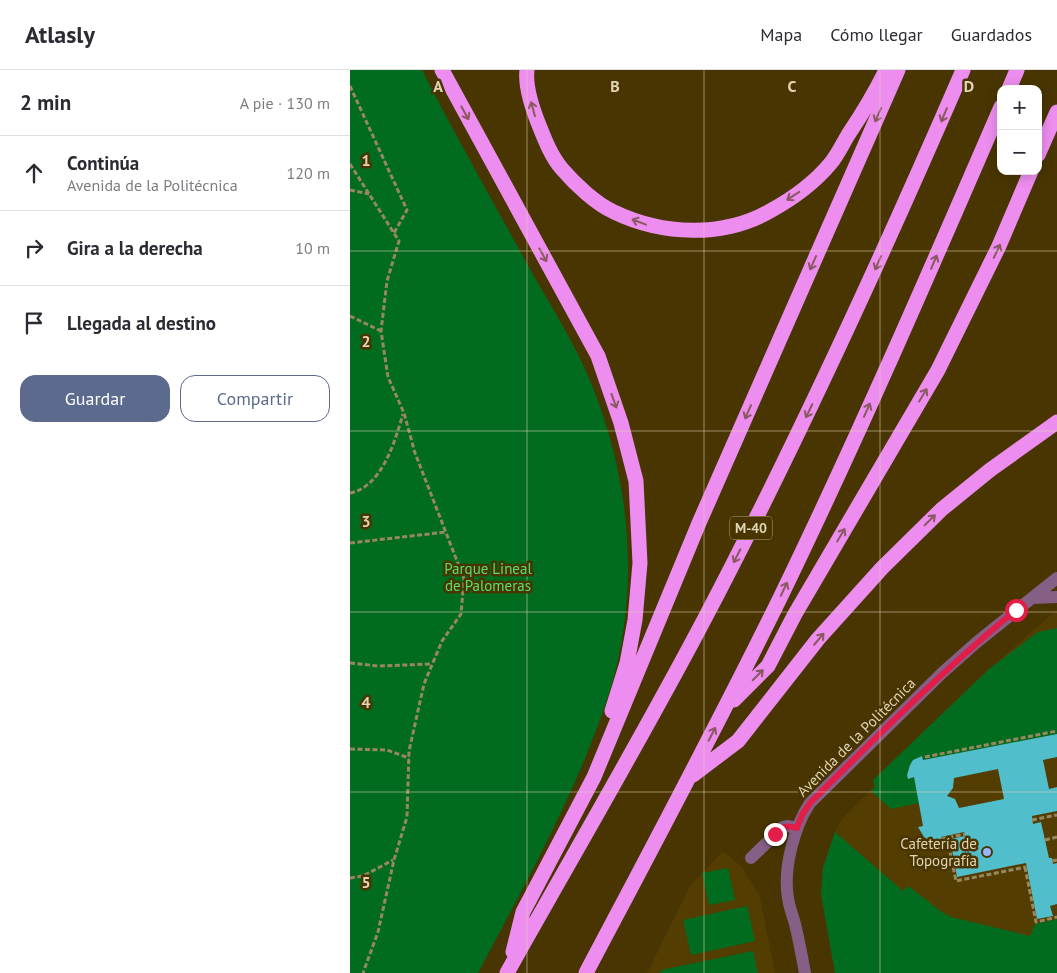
<!DOCTYPE html>
<html lang="es">
<head>
<meta charset="utf-8">
<style>
  :root { --surface:#fff; --page:#f2f2f3; --text:#2b2b33; --muted:#7c7c81; --line:#e1e1e2; --accent:#5c6a8e }
  body { margin:0; font-family:"PT Sans",sans-serif; background:var(--page); color:var(--text) }
  .controls { position:absolute; right:15px; top:15px; display:grid; overflow:hidden; border-radius:10px; box-shadow:0 2px 12px #0003 }
  .controls button { width:45px; height:45px; display:grid; place-items:center; padding:0; border:0; border-bottom:1px solid var(--line); background:var(--surface); color:var(--text); font:25px sans-serif }
  .stop { position:absolute; width:15px; height:15px; margin:-11px; border:4px solid #e11d48; border-radius:50%; background:#fff }
  .stop.end { background:#e11d48; border-color:#fff; box-shadow:0 1px 5px #0008 }
  .list { margin:0; padding:0; list-style:none }
  h2 { display:flex; justify-content:space-between; align-items:center; height:65px; margin:0; padding:0 20px; font-size:21px }
  h2 small { font-size:16px; font-weight:400; color:var(--muted) }
  .list li { display:grid; grid-template-columns:32px 1fr auto; gap:15px; align-items:center; box-sizing:border-box; height:75px; padding:0 20px; border-top:1px solid var(--line) }
  .list b { display:block; font-size:19px; white-space:nowrap }
  .list p { margin:0; font-size:16px; white-space:nowrap; color:var(--muted) }
  .list em { font-size:16px; font-style:normal; color:var(--muted) }
  .actions { display:flex; gap:10px; padding:15px 20px }
  .actions a { flex:1; padding:11px 0; border:1px solid var(--accent); border-radius:15px; text-align:center; font-size:18px; color:var(--accent) }
  .actions .main { background:var(--accent); color:#fff }
  .icon { flex:none; width:28px; height:28px; fill:none; stroke:currentColor; stroke-width:2; stroke-linecap:round; stroke-linejoin:round }
  .map { position:relative; flex:none; width:707px; height:903px; overflow:hidden }
  header { display:flex; align-items:center; gap:30px; box-sizing:border-box; height:70px; padding:0 25px; background:var(--surface); border-bottom:1px solid var(--line) }
  header strong { font-size:24px }
  nav { display:flex; gap:28px; margin-inline-start:auto; font-size:18px }
  main { display:flex }
  aside { flex:1; background:var(--surface) }
  .map>svg:first-child { display:block }
  .built { fill:#533d00 }
  .green { fill:#016c20 }
  .building { fill:#50becb; fill-rule:evenodd }
  .lines { fill:none; stroke-linecap:round; stroke-linejoin:round }
  .path { stroke:#988860; stroke-width:3; stroke-dasharray:5 2.5; stroke-linecap:butt }
  .minor { stroke:#855f86; stroke-width:12 }
  .highway { stroke:#ed8def; stroke-width:15 }
  .oneway { stroke:#8a5860 }
  .route { stroke:#e11d48; stroke-width:6 }
  .grid { fill:none; stroke:#e2d4b6; stroke-width:1; stroke-opacity:0.55 }
  .poi-dot { fill:#97b6fd; stroke:#483501; stroke-width:2 }
  .labels { text-anchor:middle; dominant-baseline:central; stroke-width:5; stroke-linejoin:round; paint-order:stroke }
  .shield { fill:#483501; stroke:#b4a480; stroke-width:1 }
  .shield-label { font-size:14px; font-weight:bold; fill:#e2d4b6 }
  .park-label { font-size:15px; fill:#57e06c; stroke:#483501 }
  .street-label { font-size:15px; fill:#e2d4b6; stroke:#483501 }
  .poi-label { font-size:15px; fill:#e2d4b6; stroke:#483501; text-anchor:end }
  .grid-label { font-size:16px; text-anchor:middle; font-weight:bold; fill:#e2d4b6; stroke:#483501; stroke-width:5; stroke-linejoin:round; paint-order:stroke }
</style>
</head>
<body>
<header>
<strong>Atlasly</strong>
<nav><a>Mapa</a><a>Cómo llegar</a><a>Guardados</a></nav>
</header>
<main>
<aside>
<h2>2 min<small>A pie · 130 m</small></h2>
<ul class="list">
<li><svg class="icon" aria-label="ahead" viewBox="0 0 24 24"><path d="M12 20V5M6 11l6-6 6 6"/></svg><div><b>Continúa</b><p>Avenida de la Politécnica</p></div><em>120 m</em></li>
<li><svg class="icon" aria-label="right" viewBox="0 0 24 24"><path d="M7 20v-9h11M14 6l5 5-5 5"/></svg><div><b>Gira a la derecha</b></div><em>10 m</em></li>
<li><svg class="icon" aria-label="arrive" viewBox="0 0 24 24"><path d="M6 21V4h12l-3 4 3 4H6"/></svg><div><b>Llegada al destino</b></div></li>
</ul>
<div class="actions"><a class="main">Guardar</a><a>Compartir</a></div>
</aside>
<div class="map">
<svg width="707" height="903" viewBox="0 0 707 903">
  <rect width="100%" height="100%" fill="#483501"/>
  <path class="built" d="M707 540V903H485L471 824 473 797 485 762 492 749 524 717 523 710 639 599Z
    M373 781 391 796 410 827 425 903H297L340 816Z"/>
  <path class="green" d="M0 0H72C108 70 147 139 185 208 208 247 233 288 248 331 281 421 289 524 261 617 230 717 177 810 128 903H0Z
    M707 558V664L573 690 572 686C562 689 556 698 558 709L564 707 569 733 541 739 521 721 525 717 523 710 639 599 688 562Z
    M485 762 553 821 558 816 592 842 601 847 680 866 685 854 707 849V903H485L471 824 473 797Z
    M378 798 385 830 359 835 352 803Z
    M397 836 405 871 341 885 333 850Z
    M403 881 408 903H311V900Z"/>
  <path class="building" d="M707 664V687L693 690 699 719 707 717V741L682 746 683 754 691 752 699 788H702L703 794 707 793V834L700 836 703 846 687 849 676 793 607 807 600 769 615 766 614 762 591 767 592 772 580 771 574 767 568 757 573 756 564 707 558 709 557 705 560 695 563 690 572 686 573 690ZM648 699 654 729 609 738 605 729 597 726 603 718 604 708Z"/>
  <g class="lines">
    <path class="path" d="M0 16 57 140 44 163
      M0 94 49 171 37 211 31 261 38 307 54 343 65 383 114 509 111 544 92 571 74 614 59 681 57 747 44 790 28 862 13 903
      M0 120 19 124
      M0 246 31 261
      M0 423C32 417 45 371 53 344
      M0 473 96 462
      M0 593 28 596 82 594
      M0 679 37 680 59 688
      M575 687 707 661
      M682 750 707 745
      M597 768 606 811 676 797
      M591 769 615 764
      M695 770 707 767
      M702 791 707 790
      M675 797 686 852 707 847
      M0 808 13 806 43 790"/>
    <path class="minor" d="M682 528 707 527
      M401 788 433 757 437 756 447 758
      M455 903C452 887 449 870 445 854 443 846 439 837 438 828 433 799 444 757 460 733L592 603 627 572 707 508"/>
    <path class="highway" d="M92 0 248 286 271 353 286 411 290 493 285 550 277 593 262 641
      M177 0C175 16 183 40 189 55 195 70 201 86 212 99 225 114 246 134 264 142 312 165 373 168 420 141 442 129 464 113 480 94 487 86 492 75 498 65 512 44 525 23 536 0
      M659 19 667 0
      M688 85 707 42
      M384 630 418 596 445 544 588 300 649 176 681 101
      M343 705 388 671 468 569 532 498 592 439 640 400 707 352
      M163 882 173 842 244 707 349 453 548 0
      M157 903C223 785 292 668 355 548 449 369 533 185 613 0
      M236 903C302 778 369 653 431 526 509 365 580 201 651 37"/>
  </g>
  <defs><path id="oneway-shaft" d="M-6 0H5M1.5-3L5.5 0L1.5 3" fill="none" stroke-width="1.6" stroke-linecap="round" stroke-linejoin="round" transform="scale(1.25)"/></defs>
  <g class="oneway">
    <use href="#oneway-shaft" transform="translate(183 39) rotate(-105)"/>
    <use href="#oneway-shaft" transform="translate(115 43) rotate(61)"/>
    <use href="#oneway-shaft" transform="translate(528 45) rotate(114)"/>
    <use href="#oneway-shaft" transform="translate(594 45) rotate(113)"/>
    <use href="#oneway-shaft" transform="translate(443 126) rotate(147)"/>
    <use href="#oneway-shaft" transform="translate(289 152) rotate(-159)"/>
    <use href="#oneway-shaft" transform="translate(647 181) rotate(-65)"/>
    <use href="#oneway-shaft" transform="translate(193 185) rotate(61)"/>
    <use href="#oneway-shaft" transform="translate(584 192) rotate(-67)"/>
    <use href="#oneway-shaft" transform="translate(463 193) rotate(114)"/>
    <use href="#oneway-shaft" transform="translate(528 193) rotate(114)"/>
    <use href="#oneway-shaft" transform="translate(573 325) rotate(-59)"/>
    <use href="#oneway-shaft" transform="translate(264 331) rotate(70)"/>
    <use href="#oneway-shaft" transform="translate(517 340) rotate(-66)"/>
    <use href="#oneway-shaft" transform="translate(459 341) rotate(116)"/>
    <use href="#oneway-shaft" transform="translate(398 342) rotate(114)"/>
    <use href="#oneway-shaft" transform="translate(580 450) rotate(-45)"/>
    <use href="#oneway-shaft" transform="translate(491 465) rotate(-59)"/>
    <use href="#oneway-shaft" transform="translate(387 486) rotate(117)"/>
    <use href="#oneway-shaft" transform="translate(434 519) rotate(-65)"/>
    <use href="#oneway-shaft" transform="translate(469 569) rotate(-50)"/>
    <use href="#oneway-shaft" transform="translate(408 605) rotate(-45)"/>
    <use href="#oneway-shaft" transform="translate(362 664) rotate(-63)"/>
  </g>
  <g class="lines">
    <path class="route" d="M425 764C433 756 436 755 447 758L452 745 460 733C527 666 593 600 666 540"/>
  </g>
  <path class="grid" d="M177 0V903M354 0V903M530 0V903M0 181H707M0 361H707M0 542H707M0 722H707"/>
  <circle class="poi-dot" cx="637" cy="782" r="5"/>
  <g class="labels">
    <rect class="shield" x="380" y="446.5" width="42" height="23" rx="4"/>
    <g class="shield-label">
      <text x="401" y="458">M-40</text>
    </g>
    <g class="park-label">
      <text x="138" y="498">Parque Lineal<tspan x="138" dy="17">de Palomeras</tspan></text>
    </g>
    <g class="street-label">
      <text transform="translate(506 667) rotate(-45)">Avenida de la Politécnica</text>
    </g>
    <g class="poi-label">
      <text x="627" y="773">Cafetería de<tspan x="627" dy="17">Topografía</tspan></text>
    </g>
  </g>
  <g class="grid-label">
    <text x="88" y="22">A</text>
    <text x="265" y="22">B</text>
    <text x="442" y="22">C</text>
    <text x="619" y="22">D</text>
    <text x="16" y="96">1</text>
    <text x="16" y="277">2</text>
    <text x="16" y="457">3</text>
    <text x="16" y="638">4</text>
    <text x="16" y="818">5</text>
  </g>
</svg>
<div class="controls">
<button>+</button>
<button>−</button>
</div>
<div class="stop" style="left:666px;top:540px"></div>
<div class="stop end" style="left:425px;top:764px"></div>
</div>
</main>
</body>
</html>
